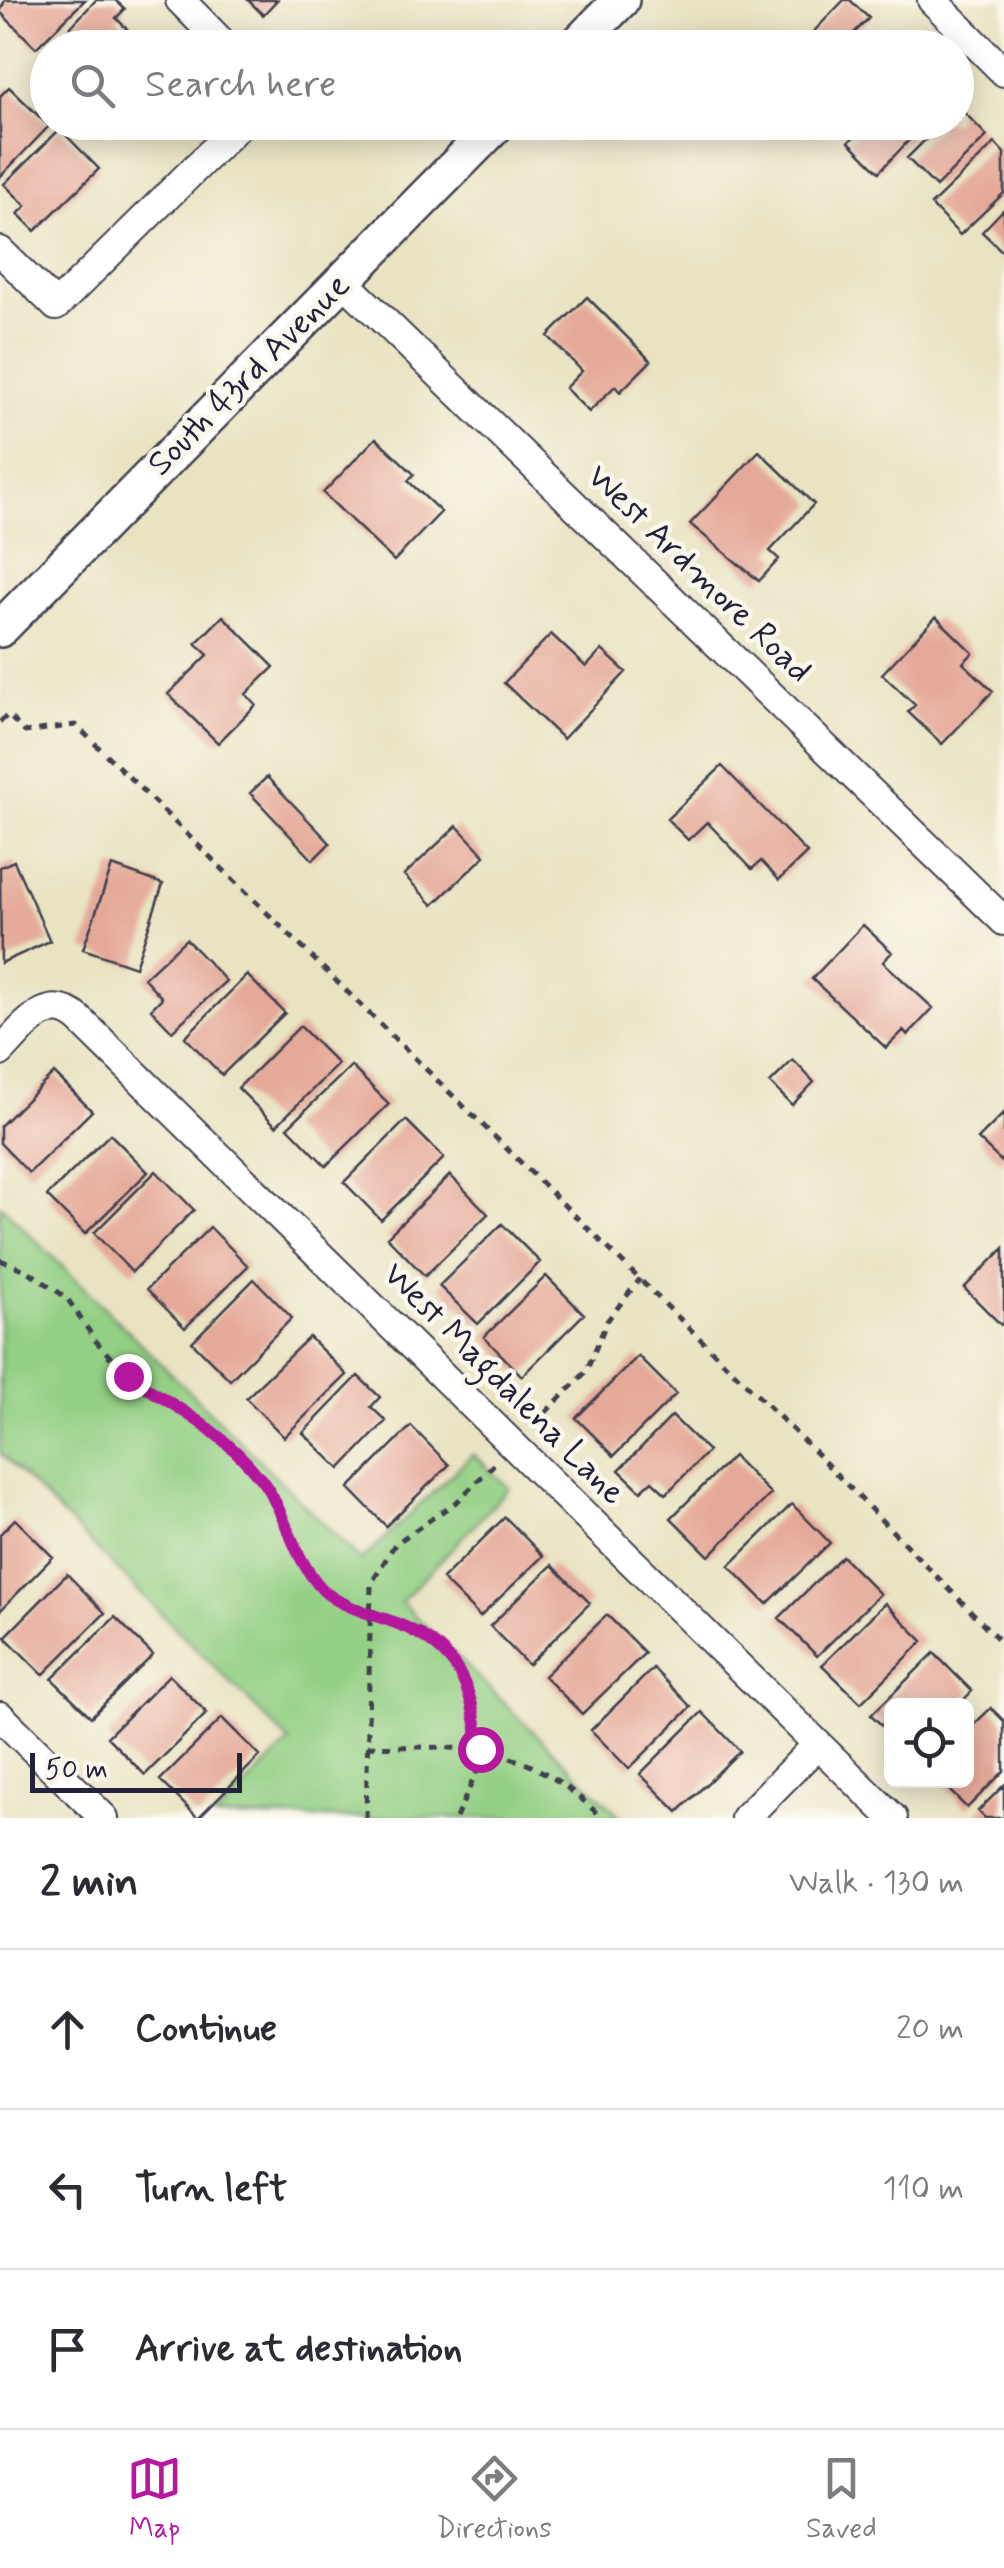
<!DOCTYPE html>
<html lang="en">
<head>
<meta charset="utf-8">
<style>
  :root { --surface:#fff; --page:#f2f2f3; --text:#2b2b33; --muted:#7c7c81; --line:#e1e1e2; --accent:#b5179e }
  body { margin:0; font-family:Mynerve,sans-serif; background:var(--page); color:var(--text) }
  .controls { position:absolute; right:30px; bottom:30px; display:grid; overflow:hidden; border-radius:15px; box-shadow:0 5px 25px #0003 }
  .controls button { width:90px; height:90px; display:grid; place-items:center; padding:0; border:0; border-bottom:2px solid var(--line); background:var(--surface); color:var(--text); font:50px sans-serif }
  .scale { position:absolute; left:30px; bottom:25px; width:212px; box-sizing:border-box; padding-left:10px; border:5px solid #22223b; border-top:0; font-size:28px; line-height:35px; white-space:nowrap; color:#22223b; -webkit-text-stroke:8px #fbf7ec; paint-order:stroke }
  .stop { position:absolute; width:30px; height:30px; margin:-22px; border:8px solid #b5179e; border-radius:50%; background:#fff }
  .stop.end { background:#b5179e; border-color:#fff; box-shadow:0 2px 10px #0008 }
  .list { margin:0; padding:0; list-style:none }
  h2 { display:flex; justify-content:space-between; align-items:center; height:130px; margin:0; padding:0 40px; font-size:42px }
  h2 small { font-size:32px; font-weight:400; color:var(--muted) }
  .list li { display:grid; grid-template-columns:65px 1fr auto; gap:30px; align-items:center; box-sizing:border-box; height:160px; padding:0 40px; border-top:2px solid var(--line) }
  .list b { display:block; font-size:38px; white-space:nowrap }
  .list em { font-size:32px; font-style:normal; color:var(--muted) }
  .icon { flex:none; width:55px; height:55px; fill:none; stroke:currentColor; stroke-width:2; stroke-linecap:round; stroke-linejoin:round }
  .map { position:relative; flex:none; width:1004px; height:1818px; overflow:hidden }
  .search { position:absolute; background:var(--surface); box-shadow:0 5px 25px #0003; left:30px; right:30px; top:30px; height:110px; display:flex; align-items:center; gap:25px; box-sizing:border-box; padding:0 35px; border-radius:55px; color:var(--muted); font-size:38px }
  .sheet { height:610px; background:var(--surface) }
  nav { display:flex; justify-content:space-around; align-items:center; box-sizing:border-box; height:140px; border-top:2px solid var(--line); background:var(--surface); font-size:28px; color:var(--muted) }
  nav a { display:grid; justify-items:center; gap:5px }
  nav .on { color:var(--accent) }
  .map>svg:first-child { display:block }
  .green { fill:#93cf84; stroke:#5a7860; stroke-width:2.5 }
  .building { fill:#e5a999 }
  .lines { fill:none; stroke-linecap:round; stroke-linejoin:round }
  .minor-casing { stroke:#403f4f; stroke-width:32 }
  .tertiary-casing { stroke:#403f4f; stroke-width:40 }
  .path { stroke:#403f4f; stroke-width:5; stroke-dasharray:8 8; stroke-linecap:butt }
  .minor { stroke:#fff; stroke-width:28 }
  .tertiary { stroke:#fff; stroke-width:35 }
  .route { stroke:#b5179e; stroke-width:12 }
  .labels { text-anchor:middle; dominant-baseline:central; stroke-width:9; stroke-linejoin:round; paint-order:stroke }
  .street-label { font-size:35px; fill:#22223b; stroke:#fbf7ec }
</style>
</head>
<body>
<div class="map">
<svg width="1004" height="1818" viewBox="0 0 1004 1818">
  <rect width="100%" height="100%" fill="#fbf7ec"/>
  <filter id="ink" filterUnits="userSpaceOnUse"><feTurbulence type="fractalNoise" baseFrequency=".01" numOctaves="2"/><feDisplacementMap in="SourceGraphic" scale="20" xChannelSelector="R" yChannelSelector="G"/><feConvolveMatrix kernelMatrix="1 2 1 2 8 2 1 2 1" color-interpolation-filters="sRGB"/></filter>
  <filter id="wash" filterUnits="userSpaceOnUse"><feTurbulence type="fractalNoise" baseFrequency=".0048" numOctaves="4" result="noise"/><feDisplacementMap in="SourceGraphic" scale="40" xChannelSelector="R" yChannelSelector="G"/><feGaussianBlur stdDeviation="2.25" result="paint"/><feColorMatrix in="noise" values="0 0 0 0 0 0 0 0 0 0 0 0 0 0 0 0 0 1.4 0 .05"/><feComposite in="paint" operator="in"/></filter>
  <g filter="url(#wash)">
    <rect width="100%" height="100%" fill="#e9e3c2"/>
    <path class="green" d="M0 1205 361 1561 473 1454 509 1488 401 1602 622 1818H214L290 1742 0 1453Z"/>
    <g id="blocks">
      <path class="building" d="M5 0H85L36 48 0 12Z
        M96 0H115L125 9 116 18 136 38 127 48H51Z
        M248 0H277L263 15Z
        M844 0H850L869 18 848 39 857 48H798Z
        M9 87 49 126 0 177V96Z
        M959 107 987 136 936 187 907 158 943 122H956Z
        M867 122H926L879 172 849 142Z
        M60 129 99 169 35 231 18 214 26 206 4 184Z
        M995 143 1004 153V193L960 235 931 205Z
        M1004 209V253L982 232Z
        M587 297 651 361 620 392 615 386 589 412 565 388 582 371 548 336Z
        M376 438 414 474 408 481 441 512 394 561 323 493Z
        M759 451 814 504 770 551 779 559 759 581 690 524Z
        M223 616 274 667 246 694 256 705 218 743 168 694 208 655 196 643Z
        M936 617 973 653 963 663 993 691 942 744 908 712 915 705 882 674Z
        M551 634 586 667 602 650 626 672 563 739 504 683Z
        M722 766 807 853 779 880 761 861 752 869 707 822 688 840 667 819Z
        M267 777 330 843 313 860 250 793Z
        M457 826 485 856 433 905 404 875Z
        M14 861 50 941 1 963 0 867Z
        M112 866 163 884 135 967 83 949Z
        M863 925 892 952 883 962 933 1008 908 1035 903 1031 886 1048 812 979Z
        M186 939 226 981 172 1031 151 1009 162 998 144 978Z
        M247 975 285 1013 222 1075 185 1037Z
        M300 1026 338 1064 276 1126 238 1088Z
        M793 1060 814 1082 792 1105 770 1083Z
        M351 1066 389 1104 326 1166 288 1127Z
        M54 1073 92 1111 29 1173 0 1143V1126Z
        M1004 1113V1164L978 1139Z
        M406 1120 444 1158 381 1220 344 1182Z
        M110 1134 148 1172 85 1234 47 1196Z
        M156 1171 194 1210 132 1272 94 1233Z
        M450 1175 488 1214 425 1276 387 1237Z
        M502 1224 540 1262 478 1324 439 1286Z
        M210 1227 248 1266 185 1328 147 1289Z
        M1004 1248V1322L1001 1325 964 1288Z
        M546 1276 584 1314 522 1376 484 1337Z
        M254 1279 292 1318 230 1380 192 1342Z
        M309 1337 347 1375 284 1437 246 1398Z
        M638 1356 676 1394 614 1456 576 1418Z
        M358 1376 380 1397 371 1407 386 1421 340 1469 303 1433Z
        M672 1416 708 1451 666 1494 652 1481 641 1491 619 1470Z
        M411 1426 449 1465 386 1526 349 1488Z
        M733 1456 771 1494 709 1556 671 1518Z
        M792 1504 830 1543 767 1604 729 1566Z
        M505 1517 543 1556 480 1617 442 1579Z
        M15 1519 53 1557 0 1611V1534Z
        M842 1556 880 1594 817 1656 779 1618Z
        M552 1565 590 1603 528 1665 490 1626Z
        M67 1574 105 1613 43 1675 5 1637Z
        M885 1603 923 1641 861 1703 822 1665Z
        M607 1615 645 1653 582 1714 544 1676Z
        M115 1617 153 1655 91 1717 52 1679Z
        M934 1653 972 1691 958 1706H892V1735L871 1715Z
        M653 1668 691 1707 629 1769 591 1730Z
        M169 1675 207 1713 145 1775 107 1737Z
        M991 1708 1004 1721V1771L967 1808 939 1780H966V1732Z
        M702 1712 740 1751 678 1812 640 1774Z
        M222 1718 260 1756 198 1818 160 1780Z
        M1004 1785V1818H985L978 1811Z"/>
    </g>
  </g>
  <g filter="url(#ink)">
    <use href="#blocks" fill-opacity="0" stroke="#403f4f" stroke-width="2.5"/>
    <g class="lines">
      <defs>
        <path id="minor" d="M180 0 227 48
          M932 0 1004 72
          M0 251 56 306 242 122
          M342 280 1004 921
          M0 1052C24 1028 47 991 80 1020L893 1818
          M0 1716 104 1818
          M745 1818 817 1745"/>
        <path id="tertiary" d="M574 48 621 0
          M0 629 499 122"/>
      </defs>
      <use href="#minor" class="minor-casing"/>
      <use href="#tertiary" class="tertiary-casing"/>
      <path class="path" d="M0 722 8 715 25 732 76 725 802 1439 1004 1645
        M0 1260 28 1271 67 1298 95 1340 128 1377 214 1431 261 1479 299 1559 325 1593 422 1631 458 1668 474 1704 479 1749 478 1769 456 1818
        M534 1424 586 1372 607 1321 640 1279
        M367 1746C472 1749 522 1739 602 1818
        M366 1818 371 1584 395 1544 459 1500 494 1464"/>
      <use href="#minor" class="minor"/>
      <use href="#tertiary" class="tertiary"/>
    </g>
  </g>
  <g class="lines" filter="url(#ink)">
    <path class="route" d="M128 1376C175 1406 225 1433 260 1478 287 1512 292 1558 323 1590 337 1604 366 1613 385 1619 455 1643 471 1679 480 1749"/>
  </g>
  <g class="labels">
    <g class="street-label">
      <text transform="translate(249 375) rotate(-45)">South 43rd Avenue</text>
      <text transform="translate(699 574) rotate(44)">West Ardmore Road</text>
      <text transform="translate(504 1384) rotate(45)">West Magdalena Lane</text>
    </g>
  </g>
</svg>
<div class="controls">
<button><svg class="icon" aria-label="locate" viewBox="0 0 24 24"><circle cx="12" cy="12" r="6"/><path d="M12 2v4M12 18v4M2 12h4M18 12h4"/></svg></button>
</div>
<div class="scale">50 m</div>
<div class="stop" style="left:480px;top:1749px"></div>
<div class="stop end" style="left:128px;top:1376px"></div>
<div class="search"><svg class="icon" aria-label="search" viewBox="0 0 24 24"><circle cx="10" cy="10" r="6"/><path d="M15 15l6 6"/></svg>Search here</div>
</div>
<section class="sheet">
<h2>2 min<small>Walk · 130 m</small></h2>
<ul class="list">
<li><svg class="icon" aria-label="ahead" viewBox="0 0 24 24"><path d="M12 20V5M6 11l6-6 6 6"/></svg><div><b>Continue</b></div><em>20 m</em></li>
<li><svg class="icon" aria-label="left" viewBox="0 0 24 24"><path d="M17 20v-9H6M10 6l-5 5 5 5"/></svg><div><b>Turn left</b></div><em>110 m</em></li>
<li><svg class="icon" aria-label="arrive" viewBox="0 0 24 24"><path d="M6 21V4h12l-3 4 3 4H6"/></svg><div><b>Arrive at destination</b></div></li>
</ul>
</section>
<nav>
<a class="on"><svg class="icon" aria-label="map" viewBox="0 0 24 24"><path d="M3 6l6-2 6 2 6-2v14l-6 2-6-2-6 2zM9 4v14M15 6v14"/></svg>Map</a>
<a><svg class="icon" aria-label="directions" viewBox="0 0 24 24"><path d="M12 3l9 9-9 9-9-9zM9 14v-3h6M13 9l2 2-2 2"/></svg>Directions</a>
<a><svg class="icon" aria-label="saved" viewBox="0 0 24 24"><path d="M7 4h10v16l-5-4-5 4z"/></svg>Saved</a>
</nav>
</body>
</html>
